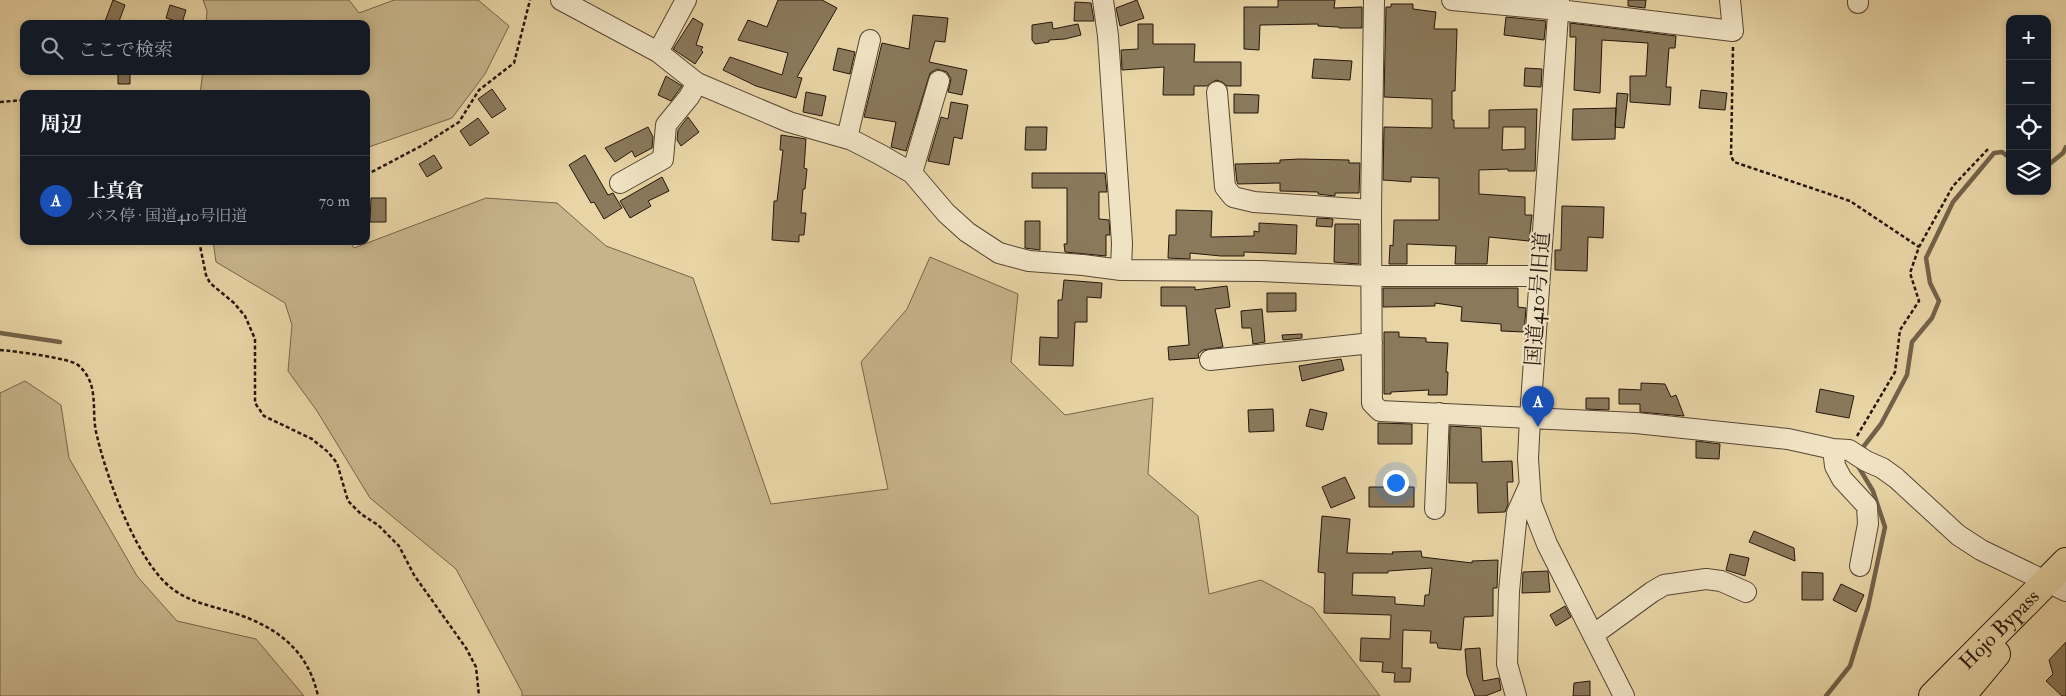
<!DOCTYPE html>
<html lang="ja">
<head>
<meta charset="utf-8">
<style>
  :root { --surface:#171b24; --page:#20242c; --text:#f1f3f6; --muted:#9ea1a6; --line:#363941; --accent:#c59692 }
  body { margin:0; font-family:"IM FELL Double Pica","Noto Serif JP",serif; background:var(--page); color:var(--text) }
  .controls { position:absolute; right:15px; top:15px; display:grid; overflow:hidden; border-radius:10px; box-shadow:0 2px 8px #0003 }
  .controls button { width:45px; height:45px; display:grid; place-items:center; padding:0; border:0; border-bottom:1px solid var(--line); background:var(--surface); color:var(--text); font:25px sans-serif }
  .you { position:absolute; left:1395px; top:482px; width:18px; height:18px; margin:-12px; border:4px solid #fff; border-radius:50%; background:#1a73e8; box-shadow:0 0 0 8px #1a73e833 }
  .badge { display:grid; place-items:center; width:32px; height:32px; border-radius:50%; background:var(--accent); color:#fff; font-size:16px; font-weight:700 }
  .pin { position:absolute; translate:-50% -41px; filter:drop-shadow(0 1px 2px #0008) }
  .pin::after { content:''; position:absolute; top:26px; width:18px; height:15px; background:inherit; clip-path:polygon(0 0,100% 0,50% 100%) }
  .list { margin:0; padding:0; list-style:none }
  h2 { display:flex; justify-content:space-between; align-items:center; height:65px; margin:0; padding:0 20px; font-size:21px }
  h2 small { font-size:16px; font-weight:400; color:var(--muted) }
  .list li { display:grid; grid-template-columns:32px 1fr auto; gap:15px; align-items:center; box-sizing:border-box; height:90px; padding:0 20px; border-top:1px solid var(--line) }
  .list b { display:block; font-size:19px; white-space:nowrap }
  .list p { margin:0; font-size:16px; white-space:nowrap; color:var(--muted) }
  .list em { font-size:16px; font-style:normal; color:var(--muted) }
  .icon { flex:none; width:28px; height:28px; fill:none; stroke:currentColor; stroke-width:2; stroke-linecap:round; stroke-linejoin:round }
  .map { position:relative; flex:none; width:2066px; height:696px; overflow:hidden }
  .search { position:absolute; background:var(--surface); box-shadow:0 2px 8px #0003; left:20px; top:20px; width:350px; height:55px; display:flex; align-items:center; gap:12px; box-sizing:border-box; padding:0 18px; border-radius:10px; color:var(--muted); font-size:19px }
  .panel { position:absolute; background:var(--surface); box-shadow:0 2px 8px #0003; left:20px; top:90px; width:350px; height:155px; border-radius:10px }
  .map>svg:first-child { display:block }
  .green { fill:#c7b48b; stroke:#76654b }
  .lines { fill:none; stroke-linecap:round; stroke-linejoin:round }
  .stream { stroke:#726148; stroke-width:4.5 }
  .building { fill:#8a795b; stroke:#25160b; fill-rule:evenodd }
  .minor-casing { stroke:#564632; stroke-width:22 }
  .highway-casing { stroke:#25160b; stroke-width:30 }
  .path { stroke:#25160b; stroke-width:2.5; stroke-dasharray:4 2.5; stroke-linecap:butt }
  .minor { stroke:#f0e3c4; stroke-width:20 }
  .highway { stroke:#e8d4a5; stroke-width:28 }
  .labels { text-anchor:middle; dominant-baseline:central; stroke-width:4.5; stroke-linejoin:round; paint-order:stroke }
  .street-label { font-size:21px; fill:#25160b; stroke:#f0e3c4 }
</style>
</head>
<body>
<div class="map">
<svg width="2066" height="696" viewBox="0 0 2066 696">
  <rect width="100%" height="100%" fill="#e8d4a5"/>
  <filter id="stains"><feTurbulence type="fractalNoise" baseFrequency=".004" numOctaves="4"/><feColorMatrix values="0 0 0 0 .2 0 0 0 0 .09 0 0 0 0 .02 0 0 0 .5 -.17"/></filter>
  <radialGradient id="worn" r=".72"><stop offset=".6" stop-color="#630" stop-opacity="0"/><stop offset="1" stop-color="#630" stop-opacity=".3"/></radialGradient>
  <path class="green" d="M203 0H349L359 13 394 0H478L509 26 485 74 452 118 366 148V94H200L203 71H366V24H206L207 11Z
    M486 198 557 203 606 246 693 278 771 504 888 489 861 362 907 309 930 257 1018 294 1011 362 1065 415 1153 398 1148 474 1198 516 1209 594 1261 580 1313 608 1380 696H522V692L456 569 370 498 317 411 288 371 292 325 285 303 216 262 213 241H350L354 248Z
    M25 381 61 405 69 458 137 576 177 621 256 639 304 696H0V393Z"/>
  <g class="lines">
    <path class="stream" d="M2047 166 2063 153 2066 147
      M0 333 60 342
      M1862 452 1864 446 1881 424 1907 375 1912 342 1932 318 1939 301 1930 283 1926 258 1953 202 1994 153 2002 152 2010 158
      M1826 696 1850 666 1868 607 1885 527 1873 491 1858 466"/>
  </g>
  <path class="building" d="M113 0 125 5 118 24H104Z
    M778 0H822L837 8 797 77 802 78 796 98 756 86 723 70 730 57 782 75 788 53 738 40 748 20 767 27Z
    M1137 0 1144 18 1120 26 1116 8Z
    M1278 0H1335L1334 8 1362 7V28H1339V27L1318 26V24L1260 25 1259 50 1244 49V7H1278Z
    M1628 0H1646L1645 8 1628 6Z
    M1075 2 1091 3 1094 21H1074Z
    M1391 4H1413V9L1436 12 1434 29H1457L1455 91H1452V120H1454V128H1489V110L1537 109 1535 171H1508V169L1479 170V194L1525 197V215H1532L1529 241 1489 237 1487 264H1455L1456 246 1407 244V264H1389L1390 245 1393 246 1394 220H1439V178L1411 177V182L1383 180 1384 127 1432 128V99L1384 97 1386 7H1391ZM1503 127H1525V149L1502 150Z
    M170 5 186 10 182 23 166 18Z
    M913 15 948 18 945 42 935 41 929 62 967 70 962 95 948 92 951 79 947 72 937 69 930 73 906 151 891 147 896 122 864 117 882 43 909 49Z
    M1506 17 1546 21 1544 40 1504 35Z
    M693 18 703 24 696 45 703 47 701 50 703 52 695 64 673 49Z
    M1052 22 1053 29 1078 24 1081 35 1065 39 1049 40V42L1035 44 1032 40V25Z
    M1570 23 1676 36 1675 48H1669L1666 87H1671L1670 105 1630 102V76H1646L1648 43 1602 40 1600 93 1574 90 1576 37H1570Z
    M1138 24H1153V44H1195L1194 62H1241V86H1227L1222 82 1216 80 1207 86H1194V95H1163L1164 67 1122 70 1121 50 1138 49Z
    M838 48 855 52 850 74 833 70Z
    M1314 59 1352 61 1350 80 1312 78Z
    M1525 68 1542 69 1541 87 1524 86Z
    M118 71H130V84H118Z
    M666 76 682 86 671 101 658 95Z
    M492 89 506 109 492 118 478 99Z
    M1701 90 1727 93 1725 110 1699 108Z
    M806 92 826 96 822 116 803 112Z
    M1617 93 1628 94 1624 128 1615 127Z
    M1234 94 1259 95 1258 113H1234Z
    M951 102 968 105 962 139 954 137 949 165 928 161 941 117 948 119Z
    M1616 108 1615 139 1572 140 1573 109Z
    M688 117 699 132 681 146 677 140 678 130Z
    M478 118 489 133 470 146 460 131Z
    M648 127 653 137 652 148 635 157 632 151 615 162 605 148Z
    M1026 127H1047L1046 150H1025Z
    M781 135 806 139 804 168 807 169 805 189H803L801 213H806L804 235H799V242L772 240 774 201H777L783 150H780Z
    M434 155 442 168 427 177 419 164Z
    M585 155 608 195 613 193 622 208 604 219 594 202 591 203 569 165Z
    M1300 159 1349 160V163H1360L1359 193H1335V196L1318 194V192L1280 191V183L1238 184 1237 182 1235 164 1280 163V160Z
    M1032 173H1105L1107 192H1099V219L1109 220 1110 235H1106V256L1065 252 1064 244H1067V188H1032Z
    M662 177 669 191 648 201 651 206 630 218 620 201Z
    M371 198H386V222H370Z
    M1562 206 1604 207 1603 238 1588 237 1587 271 1555 270V250H1561Z
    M1176 210 1212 211 1211 237 1254 236V231L1259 232V223L1297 225 1296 254 1244 252V256H1221L1190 253V259L1168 258 1169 235H1176Z
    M1317 218 1333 219 1332 227 1316 226Z
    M1025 221H1040V250L1025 248Z
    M1335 224H1359V264L1334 262Z
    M1064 280 1102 283 1101 298 1087 297V322H1075L1073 366 1039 365 1040 337 1058 338V300H1062Z
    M1227 286 1230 307 1215 309 1223 347 1203 350 1198 354 1199 358 1169 360 1168 347 1189 345 1186 306H1161V287H1195V290Z
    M1383 288H1518V307L1526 308 1524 332 1501 331V324L1461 321 1462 307 1435 303V306L1383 307Z
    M1267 293H1296V311L1267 312Z
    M1262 309 1265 342 1253 344 1251 328H1242L1241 311Z
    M1384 332H1399V337L1426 338V342L1448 343 1446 372H1448L1447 395H1428L1429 390 1391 392V394H1384Z
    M1302 334V338L1283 340 1282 335Z
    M1341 359 1344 370 1302 381 1299 366Z
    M1641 383 1665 384 1671 397 1676 395 1684 416 1640 412V404H1619V389L1641 390Z
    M1820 389 1854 396 1849 418 1816 412Z
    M1586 398H1609V410L1586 409Z
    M1273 409 1274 431 1249 432 1248 410Z
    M1310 409 1327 413 1323 430 1306 426Z
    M1378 423 1412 424V444H1378Z
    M1450 426 1481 428 1482 462 1512 461 1513 482H1507L1508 504 1505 512 1478 513 1477 483H1449Z
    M1696 441 1720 444 1719 459 1696 458Z
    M1345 477 1355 498 1331 508 1322 487Z
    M1369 487H1414V507H1369Z
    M1322 516 1350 519 1347 553 1393 554 1392 552 1421 551 1422 557 1472 563V561L1498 560 1497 588H1493V616L1464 617 1461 650 1438 648 1437 643H1430L1431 631 1403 630 1402 668H1411L1410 682H1394L1395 673 1382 672 1383 662 1360 661 1361 638 1390 639 1391 615 1324 613 1325 573 1318 572ZM1432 568 1429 595H1425L1424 606 1395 604V597L1352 595 1353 573H1388V571Z
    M1754 531 1794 548 1795 561 1749 542Z
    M1730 554 1749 558 1745 576 1726 570Z
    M1548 571 1550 592 1522 593 1523 572Z
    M1802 572 1823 573V600H1802Z
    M1841 584 1864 595 1856 612 1833 600Z
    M1565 606 1571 617 1556 626 1550 615Z
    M2066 642V696H2062L2046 681 2053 674 2049 660Z
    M1480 648 1483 681 1499 678 1501 690 1485 696H1475L1467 675 1465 649Z
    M1590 681V696H1573L1574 683Z"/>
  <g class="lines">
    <defs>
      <path id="minor" d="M561 0 658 52 697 83 789 122 852 140 881 155 912 173 946 213 967 232 999 253 1029 261 1083 265 1121 270 1260 271 1371 276H1539
        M1103 0 1108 36 1122 243 1121 270
        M1374 0 1371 210 1372 403 1380 411 1636 423 1788 439 1833 449 1849 450 1866 461 1882 468 1896 478 1958 535 1981 550 2066 591
        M1452 0 1559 10 1733 31 1730 0
        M1559 0 1530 418 1528 459 1531 503 1547 544 1624 696
        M1858 0V3
        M658 52 686 0
        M1217 92 1225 187 1233 197 1254 202 1371 210
        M847 138 870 40
        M912 173 939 81
        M620 183 663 159 666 125 689 97 697 83
        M1210 360 1372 343
        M1833 449 1835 466 1842 479 1867 506 1868 524 1860 566
        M1435 509 1439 413
        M1593 635 1652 592 1664 585 1706 579 1721 581 1746 592
        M1516 696 1507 664 1509 591 1517 513 1529 486"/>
      <g id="highway">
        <path id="s1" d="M1933 696 2066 562"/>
        <path d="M1961 696 1996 654"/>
      </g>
    </defs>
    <use href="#minor" class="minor-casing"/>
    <use href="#highway" class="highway-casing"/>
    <path class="path" d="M1733 47 1731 156 1734 162 1850 201 1919 247
      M0 102 24 100
      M366 175 423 145 459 122 479 90 514 63 530 0
      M199 241 206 275 210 283 234 303 245 316 255 339V403L264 416 312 439 328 452 337 463 348 501 361 514 378 525 399 546 414 575 466 648 476 667 479 696
      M0 350C13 351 70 358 78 365 101 385 90 410 97 436 107 479 138 565 174 590 192 603 213 606 234 613 277 627 308 650 318 696
      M1857 436 1895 372 1900 330 1919 301 1910 273 1919 247 1953 186 1989 148"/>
    <use href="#minor" class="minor"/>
    <use href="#highway" class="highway"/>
  </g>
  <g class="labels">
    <g class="street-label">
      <text transform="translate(1538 299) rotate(-86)">国道410号旧道</text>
      <text stroke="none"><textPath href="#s1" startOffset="94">Hojo Bypass</textPath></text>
    </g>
  </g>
  <rect width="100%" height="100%" filter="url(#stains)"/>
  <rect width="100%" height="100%" fill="url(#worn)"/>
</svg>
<div class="controls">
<button>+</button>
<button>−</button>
<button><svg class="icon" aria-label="locate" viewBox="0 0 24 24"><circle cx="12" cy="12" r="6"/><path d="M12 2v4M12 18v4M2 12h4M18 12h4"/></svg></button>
<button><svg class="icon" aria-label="layers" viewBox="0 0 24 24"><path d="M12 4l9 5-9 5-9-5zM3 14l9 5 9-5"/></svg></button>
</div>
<div class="you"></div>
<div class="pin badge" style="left:1538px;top:427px;background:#1a4fb4">A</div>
<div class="search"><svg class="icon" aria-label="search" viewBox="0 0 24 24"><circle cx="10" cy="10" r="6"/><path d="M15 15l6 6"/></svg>ここで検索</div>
<section class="panel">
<h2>周辺<small></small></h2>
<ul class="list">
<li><span class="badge" style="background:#1a4fb4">A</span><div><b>上真倉</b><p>バス停 · 国道410号旧道</p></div><em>70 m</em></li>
</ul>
</section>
</div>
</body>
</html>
